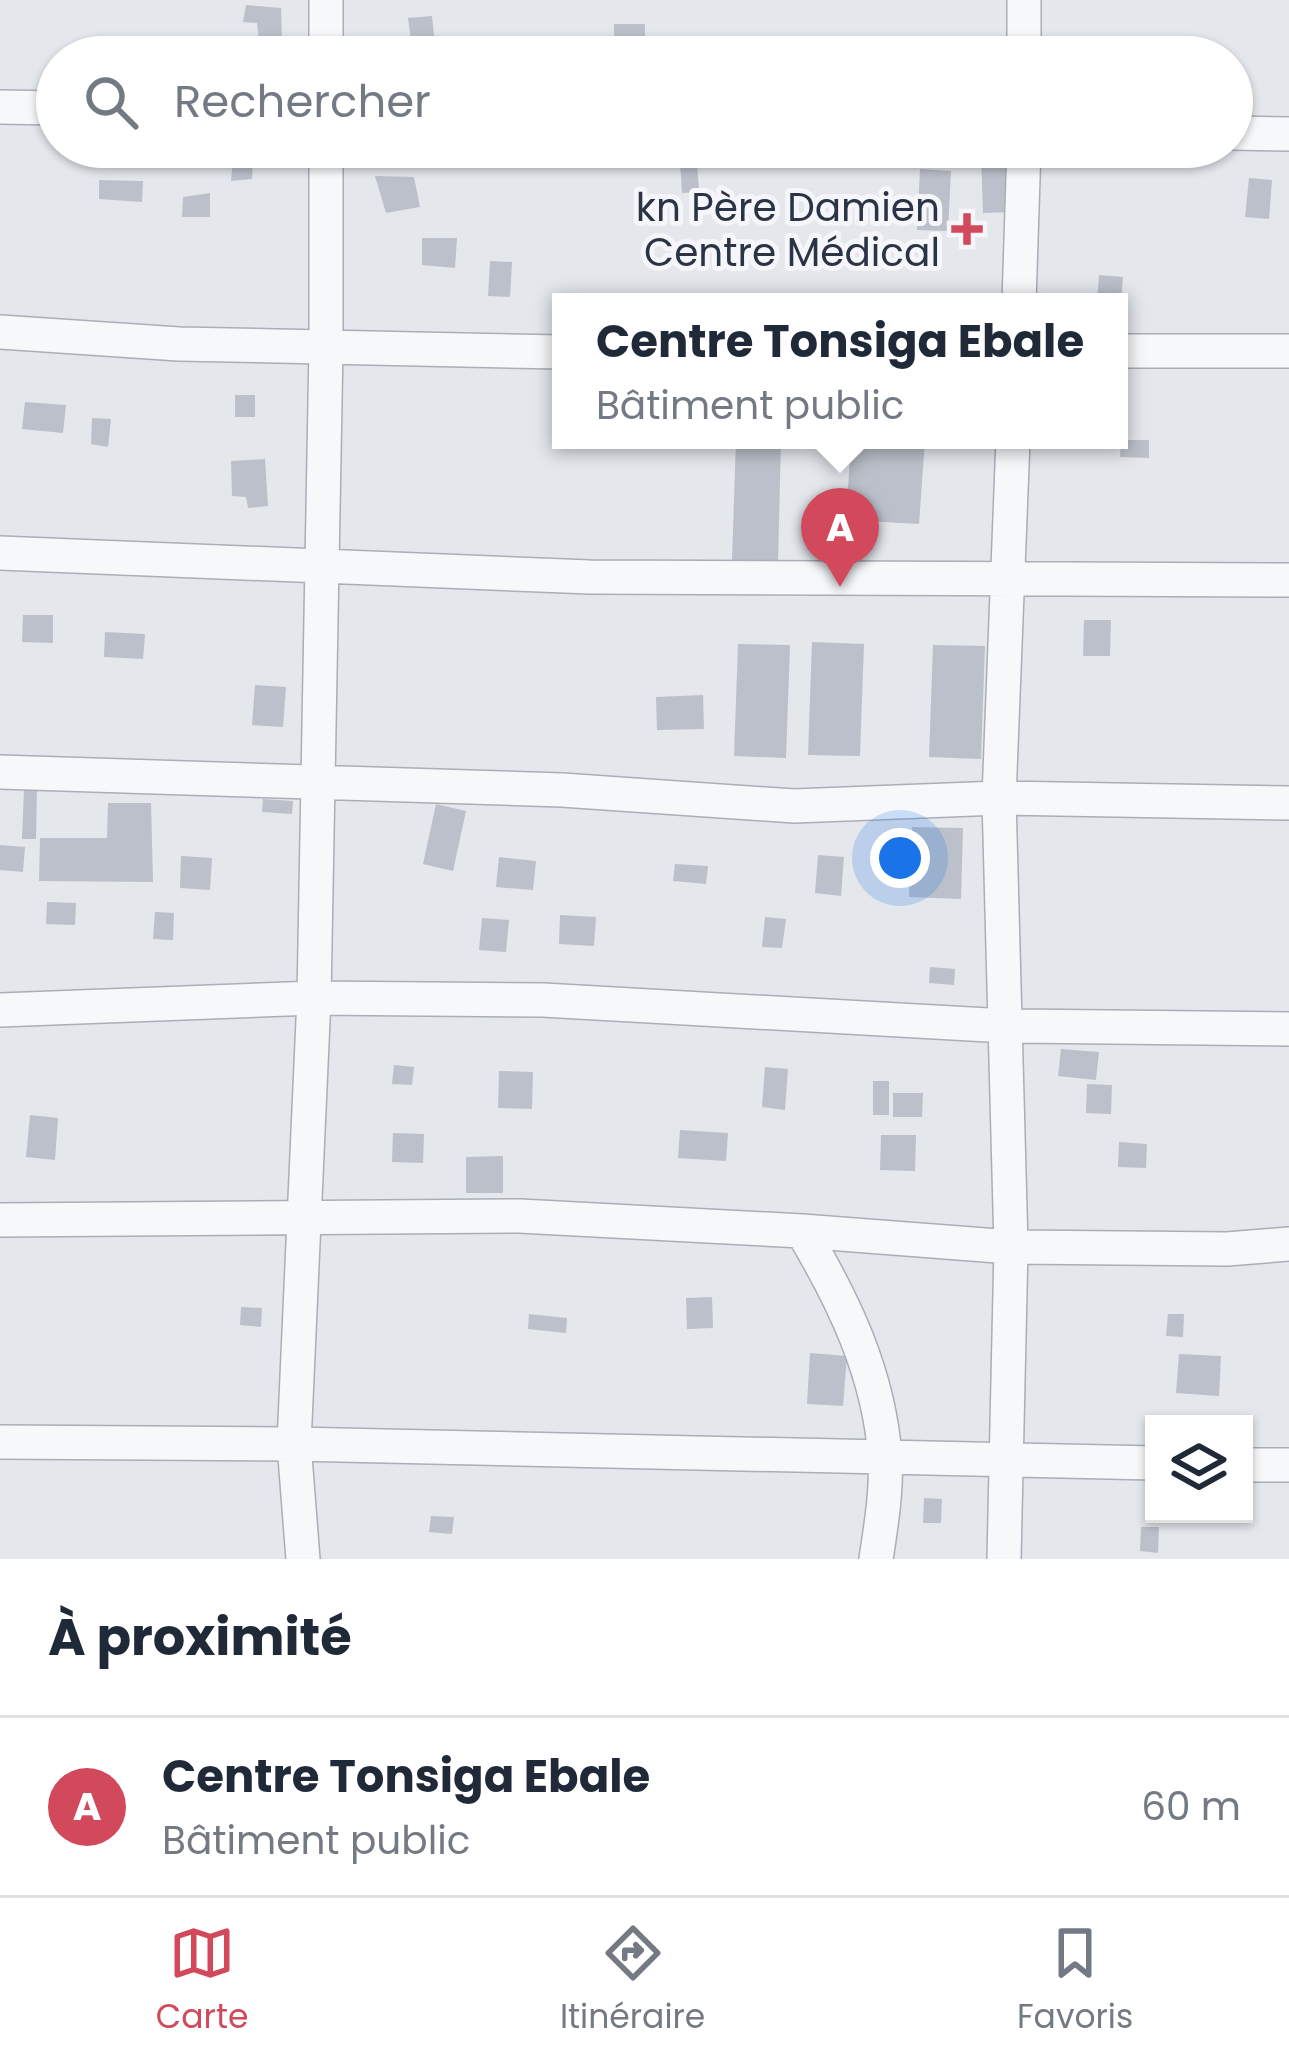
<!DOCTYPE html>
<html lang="fr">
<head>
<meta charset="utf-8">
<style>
  :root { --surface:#fff; --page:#f6f6f7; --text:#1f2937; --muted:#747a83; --line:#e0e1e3; --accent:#d1495b }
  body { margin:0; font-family:Poppins,sans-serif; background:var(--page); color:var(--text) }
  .controls { position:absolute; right:36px; bottom:36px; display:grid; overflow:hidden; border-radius:0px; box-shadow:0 3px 9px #0004 }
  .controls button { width:108px; height:108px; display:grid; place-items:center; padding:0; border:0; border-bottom:3px solid var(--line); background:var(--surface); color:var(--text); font:60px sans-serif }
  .you { position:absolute; left:900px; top:858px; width:42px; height:42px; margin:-30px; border:9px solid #fff; border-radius:50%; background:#1a73e8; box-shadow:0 0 0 18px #1a73e833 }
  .badge { display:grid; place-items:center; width:78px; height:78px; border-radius:50%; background:var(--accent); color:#fff; font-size:39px; font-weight:700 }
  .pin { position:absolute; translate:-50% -99px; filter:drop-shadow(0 3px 6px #0008) }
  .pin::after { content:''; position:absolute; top:63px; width:42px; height:36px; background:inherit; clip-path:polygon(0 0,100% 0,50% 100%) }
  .popup { position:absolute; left:552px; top:293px; width:576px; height:156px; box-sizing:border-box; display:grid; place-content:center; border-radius:0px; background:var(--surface); filter:drop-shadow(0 3px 9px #0005); font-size:39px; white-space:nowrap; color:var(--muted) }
  .popup b { font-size:45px; color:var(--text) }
  .popup::after { content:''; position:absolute; left:50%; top:100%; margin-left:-24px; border:24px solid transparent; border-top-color:var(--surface) }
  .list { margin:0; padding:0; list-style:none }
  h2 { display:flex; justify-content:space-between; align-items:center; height:156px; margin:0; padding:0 48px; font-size:51px }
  h2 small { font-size:39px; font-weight:400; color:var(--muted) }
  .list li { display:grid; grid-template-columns:78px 1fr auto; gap:36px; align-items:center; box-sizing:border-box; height:180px; padding:0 48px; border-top:3px solid var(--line) }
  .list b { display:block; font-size:45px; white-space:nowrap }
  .list p { margin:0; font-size:39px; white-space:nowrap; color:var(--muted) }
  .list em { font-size:39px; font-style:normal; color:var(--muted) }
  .icon { flex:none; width:66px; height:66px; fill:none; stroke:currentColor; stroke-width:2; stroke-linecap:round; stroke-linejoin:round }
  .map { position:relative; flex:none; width:1289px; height:1559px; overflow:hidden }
  .search { position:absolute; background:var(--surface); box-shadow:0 3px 9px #0004; left:36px; right:36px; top:36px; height:132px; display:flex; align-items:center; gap:30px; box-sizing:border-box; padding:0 42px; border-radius:66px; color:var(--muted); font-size:45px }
  .sheet { height:336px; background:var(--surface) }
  nav { display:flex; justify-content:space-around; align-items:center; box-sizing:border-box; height:168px; border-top:3px solid var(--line); background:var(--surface); font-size:33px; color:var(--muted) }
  nav a { display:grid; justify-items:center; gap:6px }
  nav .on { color:var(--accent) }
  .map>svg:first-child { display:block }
  .building { fill:#bbc0ca }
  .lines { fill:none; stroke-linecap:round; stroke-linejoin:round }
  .minor-casing { stroke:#a9aeb7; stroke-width:36 }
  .minor { stroke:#f7f8fa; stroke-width:33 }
  .poi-dot { fill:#d1495b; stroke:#f4f6f9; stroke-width:4.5 }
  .labels { text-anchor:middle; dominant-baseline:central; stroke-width:10; stroke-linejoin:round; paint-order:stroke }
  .poi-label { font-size:39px; fill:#2b3445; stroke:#f4f6f9; text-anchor:end }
</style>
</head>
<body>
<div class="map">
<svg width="1289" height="1559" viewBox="0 0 1289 1559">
  <rect width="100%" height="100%" fill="#e4e7ec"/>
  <path class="building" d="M246 5 281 8 282 38 259 42 257 23 243 22Z
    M432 16 436 54 413 56 408 18Z
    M614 24H645V57H614Z
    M402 39 405 57H382L378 42Z
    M1010 151 1011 212 983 213 981 152Z
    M253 156 252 179 231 181 233 159Z
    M697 161 699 192 682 193 680 162Z
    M920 169 951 171 948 231 917 230Z
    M375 176 414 177 420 207 386 213Z
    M1249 178 1272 180 1269 219 1245 217Z
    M99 180 143 181 142 202 99 199Z
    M210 193V217H182L183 197Z
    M422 238H457L455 268 422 265Z
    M490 261 512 262 510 297 488 296Z
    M1099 275 1123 277 1121 302H1097Z
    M235 395H255V417H235Z
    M25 402 66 405 63 433 22 429Z
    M92 418 111 419 108 447 91 444Z
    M736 440H781L778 562 732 560Z
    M851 440H925L919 524 846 520Z
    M1121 440H1149V458L1120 457Z
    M265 459 268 506 248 508 246 497 232 496 231 461Z
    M23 615H53V643L22 642Z
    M1084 620H1111L1110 656H1083Z
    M105 632 145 634 143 659 104 657Z
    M812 642 864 644 860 756 808 755Z
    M738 644 790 645 786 758 734 756Z
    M933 645 985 646 981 759 929 757Z
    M255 685 286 687 283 727 252 725Z
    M703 695 704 729 657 730 656 697Z
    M24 789H37L36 839H22Z
    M263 799 293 801 292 814 262 812Z
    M108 803H151L153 882 39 881 40 838H107Z
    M436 804 466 811 453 871 423 864Z
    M912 827 963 828 961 899 909 897Z
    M0 845 25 847 23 872 0 870Z
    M818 855 844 857 841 896 815 893Z
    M181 856 212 858 210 890 180 888Z
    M499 857 536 861 533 890 496 887Z
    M675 864 708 866 706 884 673 881Z
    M47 902 76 903 75 925 46 924Z
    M155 912 174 913 173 940 153 939Z
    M560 915 596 917 594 946 559 944Z
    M765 917 786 919 782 948 762 947Z
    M482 918 509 920 506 952 479 950Z
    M930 967 955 969 954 985 929 983Z
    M1061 1049 1099 1052 1096 1080 1058 1076Z
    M394 1065 414 1067 412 1085 392 1084Z
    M765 1067 788 1069 785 1110 762 1107Z
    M499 1071 533 1072 532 1109 498 1108Z
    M873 1081H889V1115H873Z
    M1087 1084 1112 1085 1111 1114 1086 1113Z
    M893 1093H923L922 1117H893Z
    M30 1115 58 1118 55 1160 26 1157Z
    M680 1130 728 1133 726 1161 678 1158Z
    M393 1133 424 1134 423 1163 392 1162Z
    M881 1135H916L915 1171 880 1170Z
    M1119 1142 1147 1144 1146 1168 1118 1167Z
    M503 1156V1193H466V1157Z
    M712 1297 713 1328 687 1329 686 1298Z
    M241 1307 262 1308 261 1327 240 1325Z
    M529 1314 567 1318 566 1333 528 1329Z
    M1168 1314H1184L1183 1337 1166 1336Z
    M810 1353 847 1356 843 1406 807 1404Z
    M1179 1354 1221 1356 1219 1396 1176 1393Z
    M924 1498 942 1499 941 1523H923Z
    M431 1516 454 1517 452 1534 429 1532Z
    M1141 1527H1159L1158 1553 1140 1551Z"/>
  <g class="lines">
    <defs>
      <path id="minor" d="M1024 0V57
        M326 57V0
        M0 107 57 108
        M1232 133 1289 134
        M1019 302 1024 147
        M0 332 179 344 561 352
        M1119 351H1289
        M0 553 590 577 1289 580
        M0 772 562 790 794 806 999 798 1289 803
        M0 1010 314 998 543 1000 1006 1026 1289 1029
        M0 1220 520 1216 802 1231 1011 1247 1227 1249 1289 1244
        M802 1231C844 1301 879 1374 885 1457 887 1490 881 1526 876 1559
        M0 1442 294 1444 1154 1463
        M1244 1465H1289
        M303 1559 294 1444 314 998 326 347V147
        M1004 1559 1011 1247 999 798 1013 440"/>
    </defs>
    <use href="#minor" class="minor-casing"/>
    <use href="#minor" class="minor"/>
  </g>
  <path class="poi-dot" d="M961 211h12v12h12v12h-12v12h-12v-12h-12v-12h12z"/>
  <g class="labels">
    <g class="poi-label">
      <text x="940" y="207">kn Père Damien<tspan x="940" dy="45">Centre Médical</tspan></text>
    </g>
  </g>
</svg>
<div class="controls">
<button><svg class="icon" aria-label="layers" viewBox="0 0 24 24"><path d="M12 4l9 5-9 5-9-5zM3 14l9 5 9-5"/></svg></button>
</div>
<div class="you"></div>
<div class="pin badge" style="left:840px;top:587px">A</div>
<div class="popup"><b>Centre Tonsiga Ebale</b>Bâtiment public</div>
<div class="search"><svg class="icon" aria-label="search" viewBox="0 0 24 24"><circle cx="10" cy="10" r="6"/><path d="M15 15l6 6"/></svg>Rechercher</div>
</div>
<section class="sheet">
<h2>À proximité<small></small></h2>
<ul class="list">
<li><span class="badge">A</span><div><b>Centre Tonsiga Ebale</b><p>Bâtiment public</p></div><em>60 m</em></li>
</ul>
</section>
<nav>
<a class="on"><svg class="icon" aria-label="map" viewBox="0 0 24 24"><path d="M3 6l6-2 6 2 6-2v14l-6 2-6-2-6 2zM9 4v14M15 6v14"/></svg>Carte</a>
<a><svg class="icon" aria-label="directions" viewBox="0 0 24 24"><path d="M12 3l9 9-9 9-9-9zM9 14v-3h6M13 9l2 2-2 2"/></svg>Itinéraire</a>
<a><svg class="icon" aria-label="saved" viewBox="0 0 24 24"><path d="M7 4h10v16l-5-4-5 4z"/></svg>Favoris</a>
</nav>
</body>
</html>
